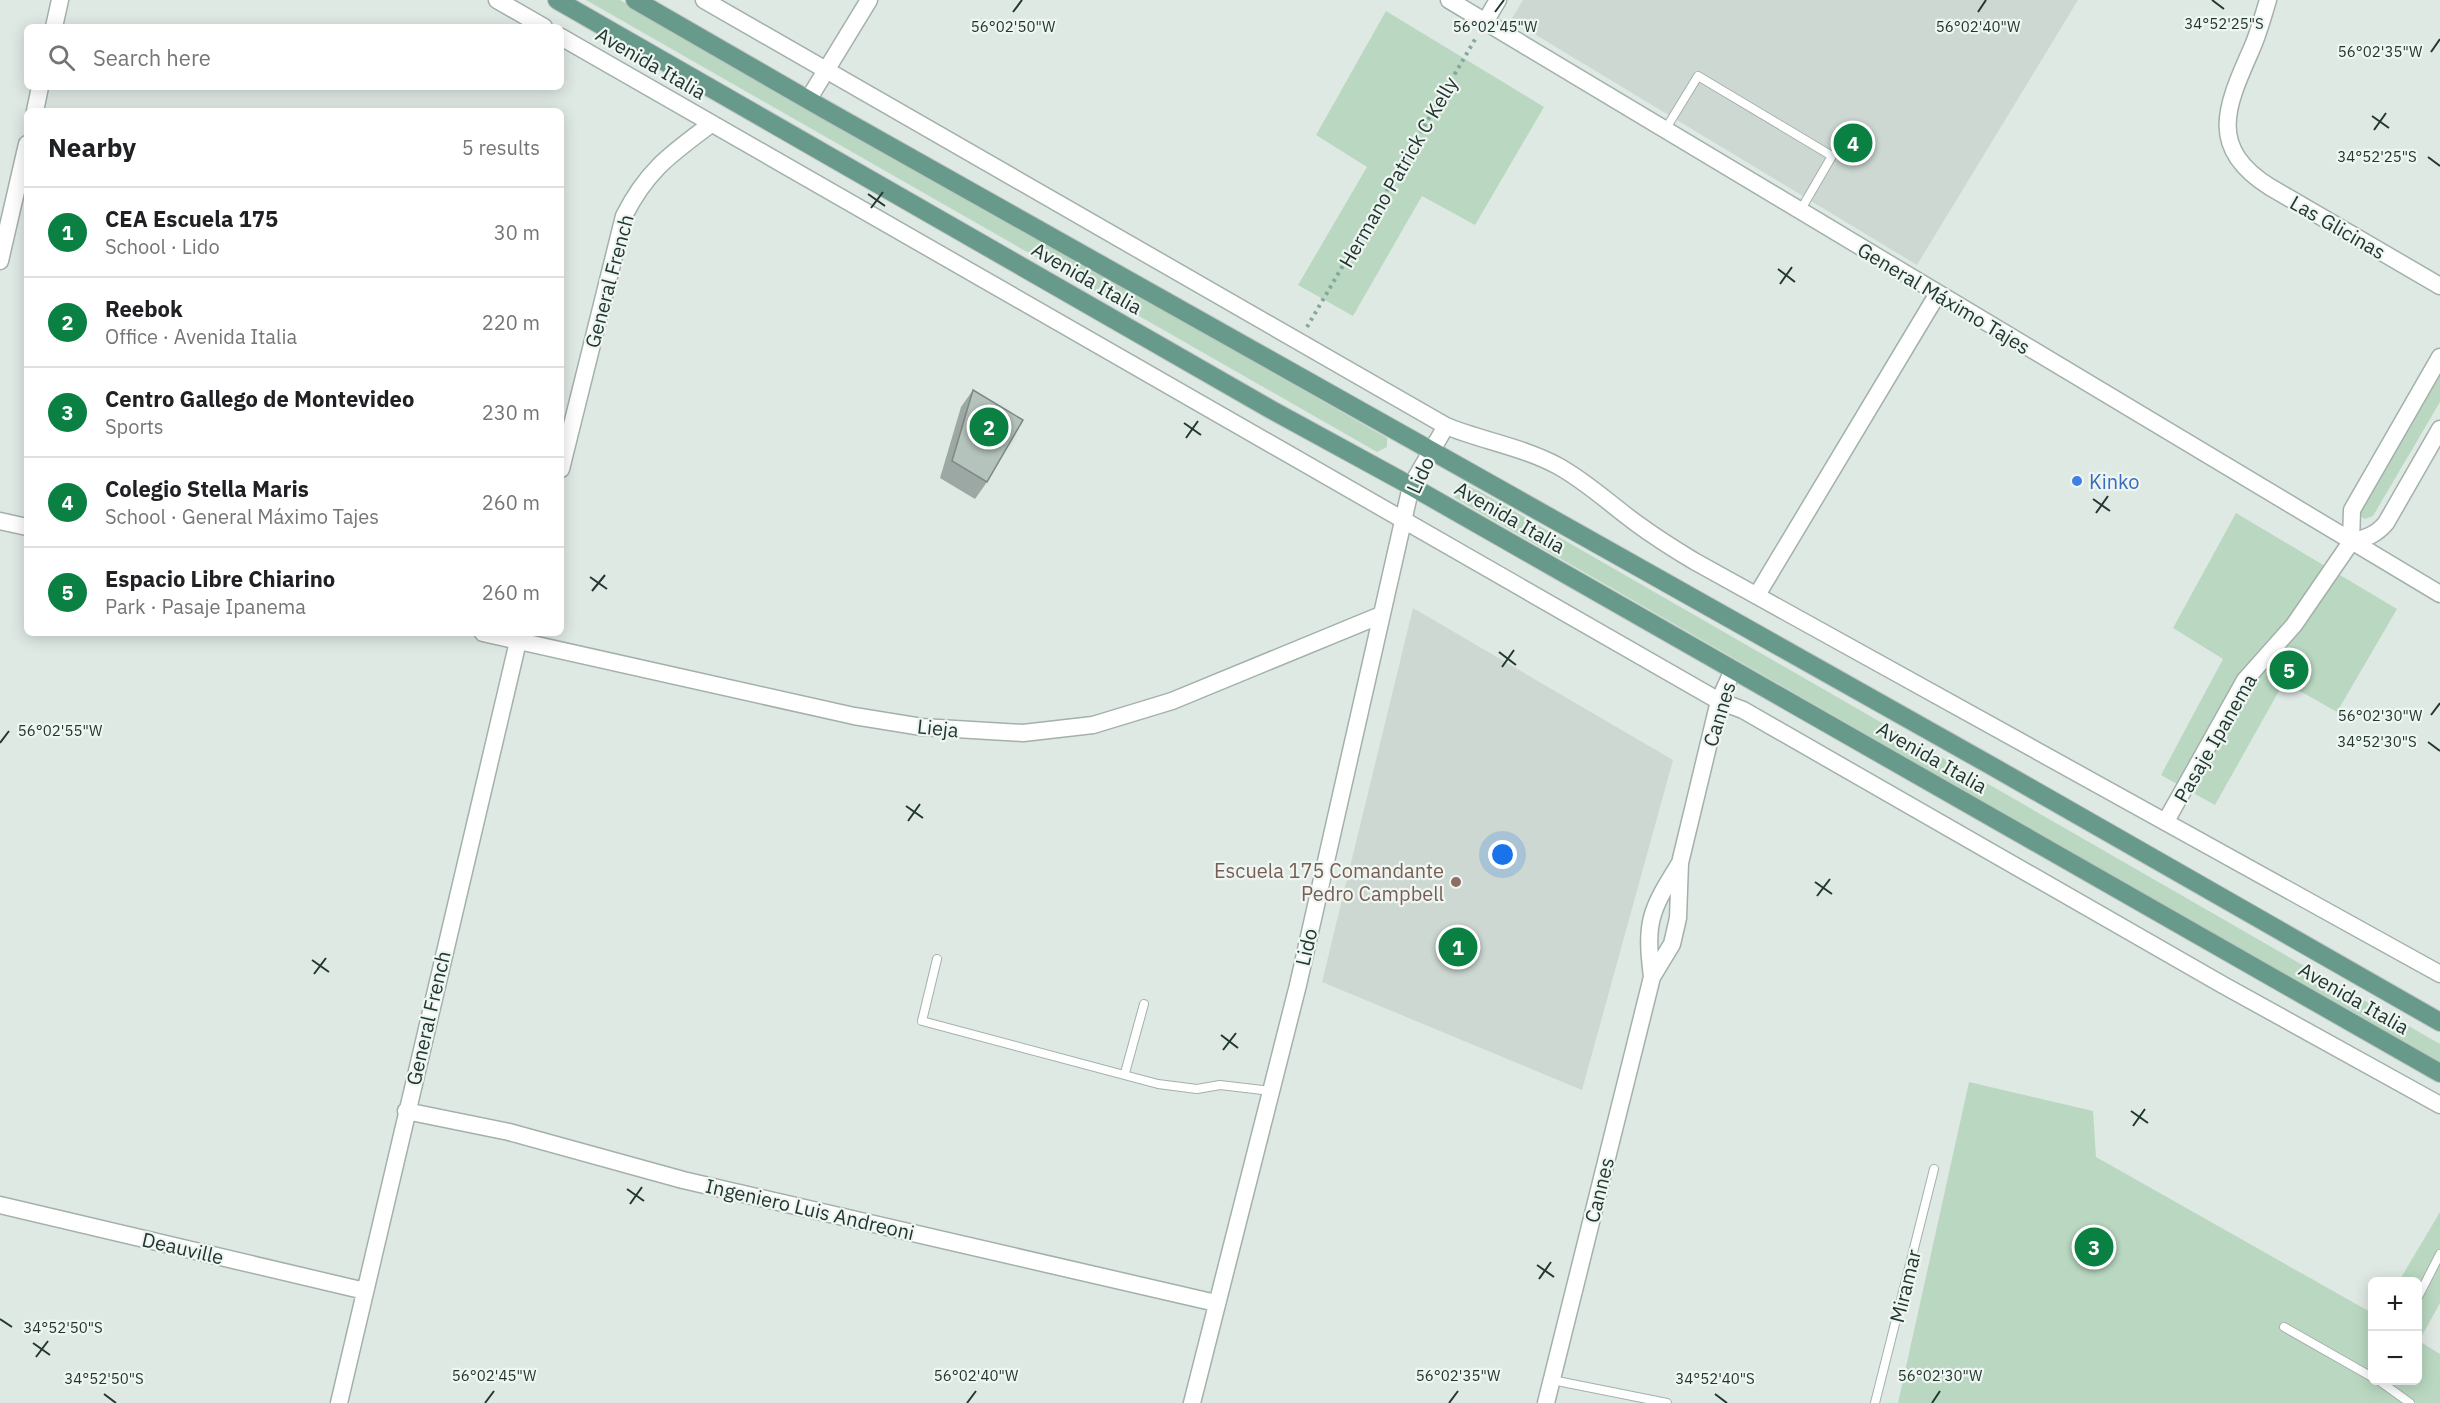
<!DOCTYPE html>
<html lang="en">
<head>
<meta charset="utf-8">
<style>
  :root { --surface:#fff; --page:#f6f6f6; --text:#202124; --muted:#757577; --line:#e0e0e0; --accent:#0b8043 }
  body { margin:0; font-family:"IBM Plex Sans",sans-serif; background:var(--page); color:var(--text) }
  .controls { position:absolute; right:18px; bottom:18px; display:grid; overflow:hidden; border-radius:9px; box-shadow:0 3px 15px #0003 }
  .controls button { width:54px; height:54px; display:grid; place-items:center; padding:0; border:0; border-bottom:2px solid var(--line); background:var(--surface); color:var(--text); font:30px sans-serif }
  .you { position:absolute; left:1503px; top:855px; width:21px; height:21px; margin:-15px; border:4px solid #fff; border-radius:50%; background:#1a73e8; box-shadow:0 0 0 9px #1a73e833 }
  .badge { display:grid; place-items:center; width:39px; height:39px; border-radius:50%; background:var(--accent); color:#fff; font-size:20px; font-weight:700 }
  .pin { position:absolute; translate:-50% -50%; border:3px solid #fff; box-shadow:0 2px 6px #0006 }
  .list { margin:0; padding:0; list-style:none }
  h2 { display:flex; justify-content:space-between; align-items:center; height:78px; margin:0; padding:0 24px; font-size:26px }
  h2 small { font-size:20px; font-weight:400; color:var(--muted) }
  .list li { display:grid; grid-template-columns:39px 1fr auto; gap:18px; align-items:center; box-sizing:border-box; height:90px; padding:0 24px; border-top:2px solid var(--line) }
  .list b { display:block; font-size:22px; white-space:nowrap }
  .list p { margin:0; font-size:20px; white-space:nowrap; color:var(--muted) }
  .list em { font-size:20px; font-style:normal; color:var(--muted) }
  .icon { flex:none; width:33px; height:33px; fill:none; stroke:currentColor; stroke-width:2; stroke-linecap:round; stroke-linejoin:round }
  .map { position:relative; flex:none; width:2440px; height:1403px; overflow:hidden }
  .search { position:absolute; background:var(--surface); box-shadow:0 3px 15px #0003; left:24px; top:24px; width:540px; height:66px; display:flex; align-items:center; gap:15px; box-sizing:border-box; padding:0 21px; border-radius:9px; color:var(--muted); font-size:22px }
  .panel { position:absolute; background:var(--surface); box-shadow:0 3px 15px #0003; left:24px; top:108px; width:540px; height:528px; border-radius:9px }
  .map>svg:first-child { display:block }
  .built { fill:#ced8d3 }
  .green { fill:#bad8c1 }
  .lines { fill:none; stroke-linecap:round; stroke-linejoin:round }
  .service-casing { stroke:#a3b0ab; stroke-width:10 }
  .minor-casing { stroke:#a3b0ab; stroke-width:19 }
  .primary-casing { stroke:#bdc3c1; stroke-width:20 }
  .path { stroke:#83a99c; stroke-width:4; stroke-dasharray:3 4.5; stroke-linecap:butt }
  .service { stroke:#fff; stroke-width:8 }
  .minor { stroke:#fff; stroke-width:16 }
  .primary { stroke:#689a8c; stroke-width:18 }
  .wall { fill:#9ca8a3 }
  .building { fill:#b5c3bd; stroke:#7f8884; stroke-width:1.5 }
  .ticks { fill:none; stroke:#223731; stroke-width:2 }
  .shop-dot { fill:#3f7fe0; stroke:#eff6f2; stroke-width:2 }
  .education-dot { fill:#8d6e63; stroke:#eff6f2; stroke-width:2 }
  .labels { text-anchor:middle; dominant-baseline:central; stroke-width:4.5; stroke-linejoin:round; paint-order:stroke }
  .street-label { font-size:20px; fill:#223731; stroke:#eff6f2 }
  .shop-label { font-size:20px; fill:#366cbe; stroke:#eff6f2; text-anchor:start }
  .education-label { font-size:20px; fill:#785e54; stroke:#eff6f2; text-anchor:end }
  .ticks-label { font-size:15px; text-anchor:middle; fill:#223731; stroke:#eff6f2; stroke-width:4.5; stroke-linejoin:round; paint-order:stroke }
</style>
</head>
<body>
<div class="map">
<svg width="2440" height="1403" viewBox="0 0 2440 1403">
  <rect width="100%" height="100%" fill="#dfe9e4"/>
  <path class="built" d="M1523 0H2078L1917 265 1511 20Z
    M1413 608 1673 760 1582 1090 1322 982Z"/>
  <path class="green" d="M586 0H620L1387 438V447L1377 452Z
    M1386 11 1544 107 1475 225 1422 196 1353 316 1298 285 1367 167 1316 135Z
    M2440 371V402L2373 516 2365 519 2360 516 2361 507Z
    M1460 483 1479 491 2440 1044V1064L1455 498 1453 491Z
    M2236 513 2397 609 2337 712 2284 682 2215 805 2161 775 2223 659 2173 628Z
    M1969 1082 2093 1111 2096 1157 2372 1313V1380H2418V1282L2399 1281 2440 1212V1303L2419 1341 2440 1354V1403H1898Z"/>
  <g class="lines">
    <defs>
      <path id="service" d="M1665 130 1698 76 1832 156 1800 211
        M937 959 922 1021 1158 1084 1197 1089 1220 1085 1271 1091
        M1125 1073 1144 1004
        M2418 1297 2440 1254
        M2284 1327 2372 1377
        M1552 1380 1667 1403
        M2378 1380 2410 1403
        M1875 1403 1934 1169"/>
      <path id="minor" d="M497 0 544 27
        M704 0 1446 426C1483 441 1523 447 1558 466 1587 482 1610 504 1636 523 1655 537 1674 549 1694 561L2440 974
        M1449 0 2440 594
        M2268 0C2263 16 2259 32 2252 48 2227 105 2206 147 2270 187L2440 286
        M1485 22 1498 0
        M54 27 60 0
        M561 37 1719 701 1743 710 2223 985 2440 1105
        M808 100 869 0
        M35 111 40 87
        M0 261 27 144
        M561 469 624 216C647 170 671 154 711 124
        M0 521 27 527
        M2351 542 2352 510 2440 357
        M2351 542C2366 538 2376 535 2386 523L2440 429
        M1757 595 1937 295
        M483 633 854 716 922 727 1023 733 1093 725 1172 701 1381 615
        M2166 821 2245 680 2294 625 2351 542
        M1652 977C1645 921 1650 911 1680 863
        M406 1111 509 1132 683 1180 1216 1303
        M0 1205 365 1291
        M339 1403 520 633
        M1192 1403 1298 985 1411 486 1446 426
        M1546 1403 1652 977 1672 944 1678 918 1680 863 1719 701 1733 670"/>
      <path id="primary" d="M557 0 1270 409 1411 486 2440 1073
        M635 0 824 109 1990 765 2440 1022"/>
    </defs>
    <use href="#service" class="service-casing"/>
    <use href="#minor" class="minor-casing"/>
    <use href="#primary" class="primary-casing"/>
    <path class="path" d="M1307 327 1477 36"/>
    <use href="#service" class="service"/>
    <use href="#minor" class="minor"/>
    <use href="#primary" class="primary"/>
  </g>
  <path class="wall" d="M973 390 987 482 975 499 940 478 961 407Z"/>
  <path class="building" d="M973 390 1023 420 987 482 952 461Z"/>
  <path class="ticks" d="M2212 0 2224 9M1013 12 1022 0M1495 12 1504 0M1978 12 1986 0M2431 52 2440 39M2372 116 2389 128M2374 130 2386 113M2428 157 2440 166M868 194 885 206M871 208 883 192M1778 269 1795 282M1780 284 1792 267M1184 423 1201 435M1186 438 1198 421M2093 499 2110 511M2096 513 2108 496M590 577 607 589M592 591 605 575M1499 652 1516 665M1502 667 1514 650M2431 715 2440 703M2428 742 2440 751M0 743 9 731M906 806 923 818M908 821 920 804M1815 882 1832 894M1817 896 1830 879M312 960 329 972M314 974 326 958M1221 1035 1238 1048M1223 1050 1236 1033M2131 1111 2148 1123M2133 1126 2145 1109M627 1189 644 1201M630 1204 642 1187M1537 1265 1554 1277M1539 1279 1551 1262M0 1319 12 1327M33 1343 50 1355M36 1357 48 1341M104 1394 116 1403M1715 1394 1727 1403M485 1403 494 1391M967 1403 976 1391M1449 1403 1458 1391M1932 1403 1940 1391"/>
  <circle class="shop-dot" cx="2077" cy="481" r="6"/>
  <circle class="education-dot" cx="1456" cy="882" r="6"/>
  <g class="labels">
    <g class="street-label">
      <text transform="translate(651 63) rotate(30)">Avenida Italia</text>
      <text transform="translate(1398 172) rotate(-60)">Hermano Patrick C Kelly</text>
      <text transform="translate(2338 227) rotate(30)">Las Glicinas</text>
      <text transform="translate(1087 278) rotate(30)">Avenida Italia</text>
      <text transform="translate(609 281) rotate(-75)">General French</text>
      <text transform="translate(1944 298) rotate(31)">General Máximo Tajes</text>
      <text transform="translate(1420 475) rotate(-65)">Lido</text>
      <text transform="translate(1510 517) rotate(30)">Avenida Italia</text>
      <text transform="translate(1719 714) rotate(-73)">Cannes</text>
      <text transform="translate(938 728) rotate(6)">Lieja</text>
      <text transform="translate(2215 738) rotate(-60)">Pasaje Ipanema</text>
      <text transform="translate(1932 757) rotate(30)">Avenida Italia</text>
      <text transform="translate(1306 947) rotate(-77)">Lido</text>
      <text transform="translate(2354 998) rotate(30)">Avenida Italia</text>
      <text transform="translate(428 1018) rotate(-77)">General French</text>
      <text transform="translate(1599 1190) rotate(-76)">Cannes</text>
      <text transform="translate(810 1209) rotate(13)">Ingeniero Luis Andreoni</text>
      <text transform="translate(183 1248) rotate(13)">Deauville</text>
      <text transform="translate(1905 1286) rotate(-76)">Miramar</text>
    </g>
    <g class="shop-label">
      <text x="2089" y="481">Kinko</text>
    </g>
    <g class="education-label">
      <text x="1444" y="870">Escuela 175 Comandante<tspan x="1444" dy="23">Pedro Campbell</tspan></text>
    </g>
  </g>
  <g class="ticks-label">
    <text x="2224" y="29">34°52'25"S</text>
    <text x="1013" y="32">56°02'50"W</text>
    <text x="1495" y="32">56°02'45"W</text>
    <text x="1978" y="32">56°02'40"W</text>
    <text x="2380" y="57">56°02'35"W</text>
    <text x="2377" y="162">34°52'25"S</text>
    <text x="2380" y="721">56°02'30"W</text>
    <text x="60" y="736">56°02'55"W</text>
    <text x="2377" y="747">34°52'30"S</text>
    <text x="63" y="1333">34°52'50"S</text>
    <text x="494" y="1381">56°02'45"W</text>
    <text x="976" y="1381">56°02'40"W</text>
    <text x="1458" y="1381">56°02'35"W</text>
    <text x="1940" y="1381">56°02'30"W</text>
    <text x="104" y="1384">34°52'50"S</text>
    <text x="1715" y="1384">34°52'40"S</text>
  </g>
</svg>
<div class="controls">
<button>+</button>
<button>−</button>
</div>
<div class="you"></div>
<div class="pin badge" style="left:1458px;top:947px">1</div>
<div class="pin badge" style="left:989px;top:427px">2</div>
<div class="pin badge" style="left:2094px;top:1247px">3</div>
<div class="pin badge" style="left:1853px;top:143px">4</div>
<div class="pin badge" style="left:2289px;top:670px">5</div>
<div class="search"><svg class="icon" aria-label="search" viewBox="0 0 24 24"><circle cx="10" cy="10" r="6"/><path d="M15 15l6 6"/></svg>Search here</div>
<section class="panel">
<h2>Nearby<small>5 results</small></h2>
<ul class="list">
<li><span class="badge">1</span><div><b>CEA Escuela 175</b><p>School · Lido</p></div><em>30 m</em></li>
<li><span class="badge">2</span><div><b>Reebok</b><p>Office · Avenida Italia</p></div><em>220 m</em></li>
<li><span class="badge">3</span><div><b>Centro Gallego de Montevideo</b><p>Sports</p></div><em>230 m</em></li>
<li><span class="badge">4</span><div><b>Colegio Stella Maris</b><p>School · General Máximo Tajes</p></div><em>260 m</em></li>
<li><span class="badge">5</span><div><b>Espacio Libre Chiarino</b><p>Park · Pasaje Ipanema</p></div><em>260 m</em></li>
</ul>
</section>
</div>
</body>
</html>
